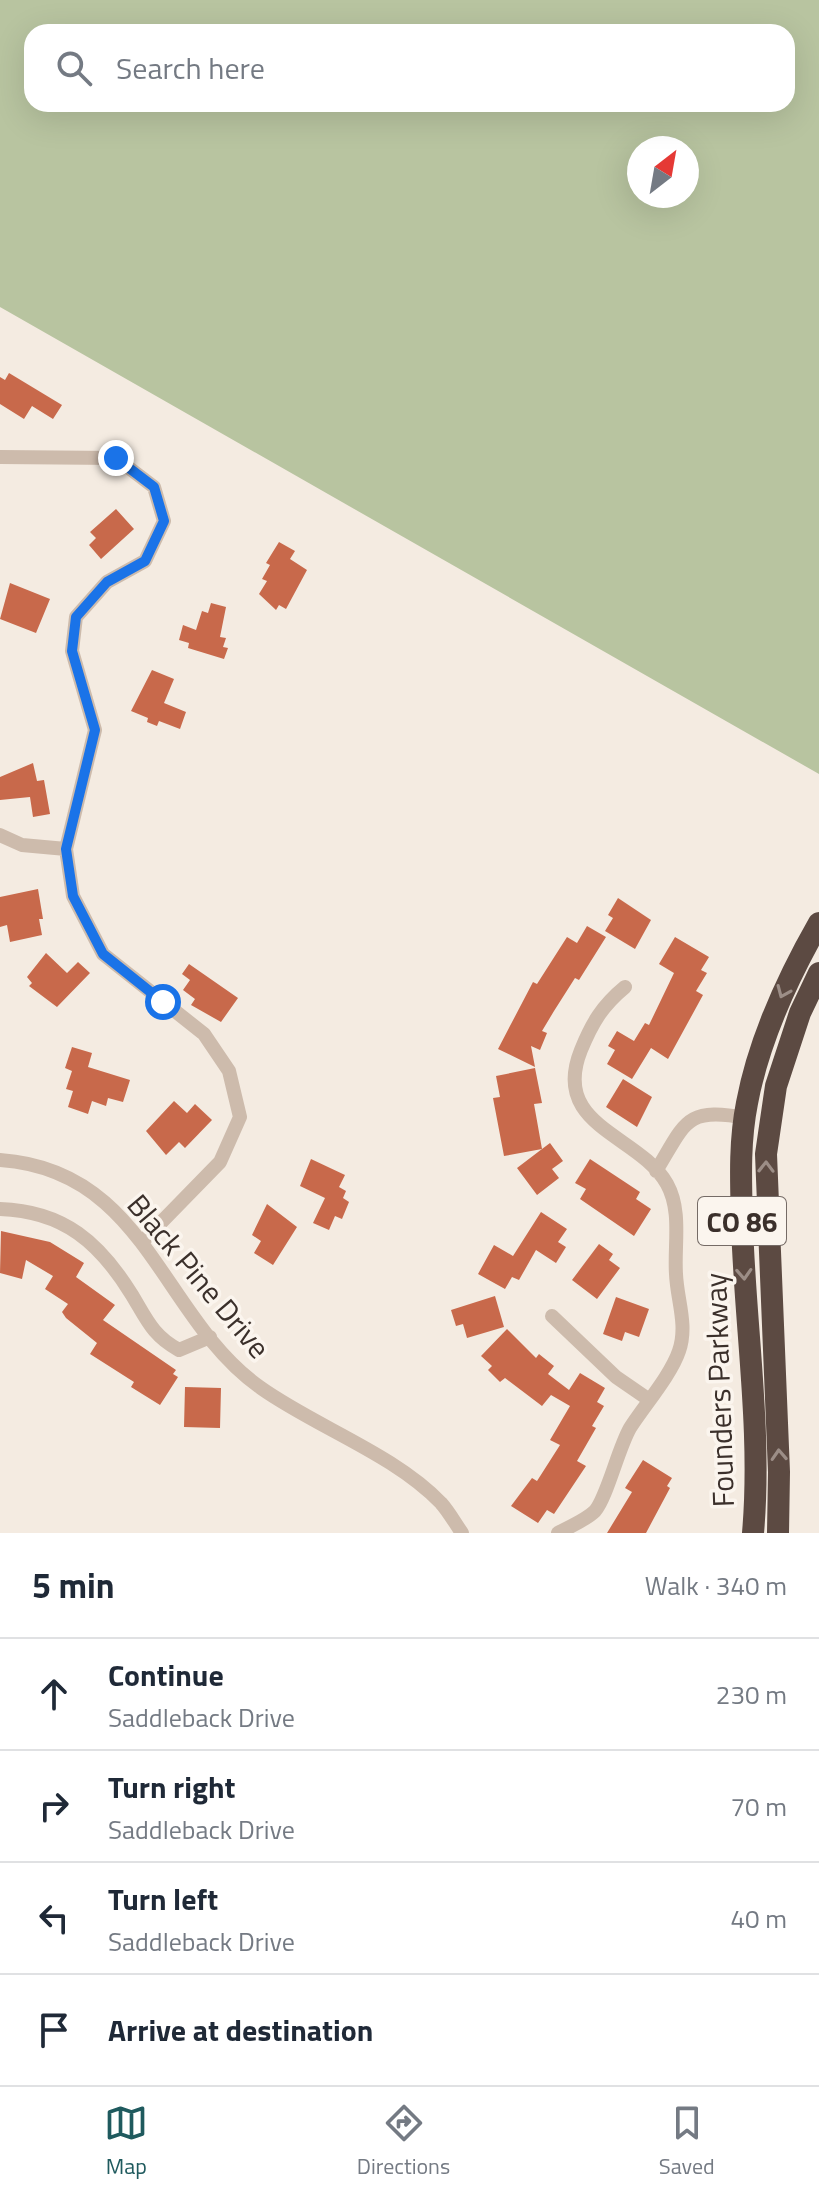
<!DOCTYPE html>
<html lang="en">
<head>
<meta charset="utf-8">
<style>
  :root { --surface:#fff; --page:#f6f6f7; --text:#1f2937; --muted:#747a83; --line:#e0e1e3; --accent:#1f5a5e }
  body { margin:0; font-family:"Titillium Web",sans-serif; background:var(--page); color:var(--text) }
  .compass { position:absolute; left:627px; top:136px; width:72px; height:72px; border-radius:50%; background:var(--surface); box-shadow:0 8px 32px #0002; rotate:31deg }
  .stop { position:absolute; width:24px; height:24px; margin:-18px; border:6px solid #1a73e8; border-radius:50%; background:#fff }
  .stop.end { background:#1a73e8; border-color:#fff; box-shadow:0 2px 8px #0008 }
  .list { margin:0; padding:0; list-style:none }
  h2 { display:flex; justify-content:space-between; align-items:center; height:104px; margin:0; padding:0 32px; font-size:34px }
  h2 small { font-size:26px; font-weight:400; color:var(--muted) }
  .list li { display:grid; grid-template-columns:52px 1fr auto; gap:24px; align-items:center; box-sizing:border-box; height:112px; padding:0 32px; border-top:2px solid var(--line) }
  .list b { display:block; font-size:30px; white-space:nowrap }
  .list p { margin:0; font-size:26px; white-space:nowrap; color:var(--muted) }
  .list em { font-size:26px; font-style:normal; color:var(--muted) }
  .icon { flex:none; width:44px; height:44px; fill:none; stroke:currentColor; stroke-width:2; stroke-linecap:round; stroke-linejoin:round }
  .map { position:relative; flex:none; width:819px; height:1533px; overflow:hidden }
  .search { position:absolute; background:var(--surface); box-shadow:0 8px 32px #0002; left:24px; right:24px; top:24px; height:88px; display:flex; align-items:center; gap:20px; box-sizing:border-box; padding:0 28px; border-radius:24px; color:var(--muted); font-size:30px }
  .sheet { height:552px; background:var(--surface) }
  nav { display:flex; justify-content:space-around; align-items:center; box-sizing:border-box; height:112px; border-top:2px solid var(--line); background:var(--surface); font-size:22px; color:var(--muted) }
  nav a { display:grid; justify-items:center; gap:4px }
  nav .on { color:var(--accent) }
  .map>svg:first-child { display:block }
  .green { fill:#b8c4a0; fill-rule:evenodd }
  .building { fill:#c8694b }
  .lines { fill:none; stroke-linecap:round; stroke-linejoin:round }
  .minor { stroke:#cdbbac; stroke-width:14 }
  .highway { stroke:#5c4a42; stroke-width:22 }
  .oneway { stroke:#9c8e87 }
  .route { stroke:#1a73e8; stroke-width:10 }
  .labels { text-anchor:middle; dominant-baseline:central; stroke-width:7; stroke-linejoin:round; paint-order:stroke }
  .shield { fill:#fbf5ee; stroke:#756b66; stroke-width:2 }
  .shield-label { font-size:28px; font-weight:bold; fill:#3b302b }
  .street-label { font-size:30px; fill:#3b302b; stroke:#fbf5ee }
</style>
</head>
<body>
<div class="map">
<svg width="819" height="1533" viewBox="0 0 819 1533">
  <rect width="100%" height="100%" fill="#f4ebe1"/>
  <path class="green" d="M0 0H819V774L0 307ZM787 32V104H32V32ZM687 148V196H639V148Z"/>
  <path class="building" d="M9 373 62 405 53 419 32 406 24 419 0 404V377L5 380Z
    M116 509 134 529 101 559 89 545 96 538 90 532Z
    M279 542 295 551 290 559 307 570 286 609 279 605 276 610 259 594 267 581 262 579 270 565 266 563Z
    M10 583 50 599 36 633 0 619Z
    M211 603 226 607 220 637 226 638 223 647 228 648 224 659 188 648 189 643 179 640 183 625 196 630 202 611 208 613Z
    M152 670 174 679 164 703 186 712 180 729 159 721 157 726 147 722 148 718 131 711Z
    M33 763 37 781 44 780 50 814 33 817 30 797 0 800V777Z
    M38 889 43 919H39L42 935 10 942 7 925 0 927V897Z
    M618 898 651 920 635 949 605 931 613 918 608 915Z
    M587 926 606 937 579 980 575 978 554 1011 542 1031 547 1033 540 1050 531 1046 535 1067 498 1049 533 982 537 984 567 937 577 943Z
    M675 937 709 957 701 970 707 973 696 991 703 995 668 1059 651 1048 632 1079 607 1064 615 1050 608 1046 617 1031 634 1041 645 1023 649 1025 674 973 659 964Z
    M46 953 67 973 78 962 90 973 57 1007 29 986 32 983 27 977Z
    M189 964 238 998 221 1022 191 1005 195 999 183 990 190 980 182 974Z
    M72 1047 92 1053 88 1067 130 1080 123 1102 108 1098 106 1106 92 1101 88 1114 68 1107 73 1091 66 1089 72 1071 65 1068Z
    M535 1068 542 1103 534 1104 542 1149 550 1143 563 1161 552 1169 559 1178 537 1195 517 1168 542 1149 504 1156 493 1098 500 1097 496 1076Z
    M623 1079 652 1097 637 1127 606 1107Z
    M174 1101 187 1113 195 1104 212 1120 185 1148 179 1142 166 1155 146 1131Z
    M311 1159 345 1175 339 1187 346 1191 343 1198 349 1202 342 1219 335 1216 329 1230 313 1223 325 1198 300 1186Z
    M590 1159 640 1192 636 1199 651 1209 634 1236 580 1199 586 1189 575 1183Z
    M267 1204 297 1227 273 1265 254 1253 261 1241 252 1235Z
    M541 1212 567 1229 558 1242 566 1247 556 1263 536 1250 519 1280 512 1277 505 1289 478 1274 494 1245 513 1256Z
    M1 1231 50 1242 84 1263 76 1277 115 1305 103 1320 176 1370 173 1374 178 1377 160 1405 131 1387 134 1382 90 1354 97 1343 66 1318 62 1312 68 1304 45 1289 53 1276 26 1260 22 1279 0 1273Z
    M599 1244 613 1254 609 1260 620 1268 597 1299 572 1280Z
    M495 1296 504 1327 467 1338 463 1324 456 1326 451 1310Z
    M616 1297 649 1309 639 1337 625 1332 622 1341 603 1334Z
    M507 1329 536 1358 539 1354 554 1366 548 1374 569 1390 580 1373 605 1388 597 1402 604 1406 592 1426 596 1428 577 1461 586 1466 554 1514 547 1510 538 1523 511 1506 532 1478 537 1481 560 1445 550 1440 570 1406 551 1395 542 1406 505 1378 500 1382 488 1370 492 1366 481 1356Z
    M185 1387 221 1388 220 1428 184 1427Z
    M643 1460 672 1478 667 1486 670 1488 646 1533H607L632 1492 625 1488Z"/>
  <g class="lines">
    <path class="minor" d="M0 457 116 458 154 487 164 521 145 561 107 582 76 617 72 651 95 730 66 849 73 896 103 954 204 1034 229 1071 240 1117 220 1162 142 1242
      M0 835 22 845 66 849
      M0 1160C147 1170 161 1318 261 1388 316 1427 394 1454 441 1503 449 1512 455 1523 462 1533
      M656 1171C685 1124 685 1106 745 1118
      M0 1209C64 1211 100 1243 132 1295 147 1320 153 1336 179 1350L210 1337
      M552 1316 616 1377 648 1399
      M558 1533C569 1527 586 1520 595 1511 607 1497 618 1449 630 1428 644 1406 671 1375 679 1351 688 1325 677 1300 676 1274 674 1245 682 1211 667 1184 639 1134 550 1127 581 1050 592 1023 602 1006 625 987"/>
    <path class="highway" d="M753 1533C762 1431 745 1326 742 1224 741 1183 739 1143 747 1103 759 1039 787 979 819 923
      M778 1533 779 1472 766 1154 776 1086 800 1013 819 973"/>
  </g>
  <defs><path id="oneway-chevron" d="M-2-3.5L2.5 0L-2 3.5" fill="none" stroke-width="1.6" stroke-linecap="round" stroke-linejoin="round" transform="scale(2)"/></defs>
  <g class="oneway">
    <use href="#oneway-chevron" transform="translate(783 992) rotate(113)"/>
    <use href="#oneway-chevron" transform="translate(766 1167) rotate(-89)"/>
    <use href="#oneway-chevron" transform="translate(744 1274) rotate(87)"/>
    <use href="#oneway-chevron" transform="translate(779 1455) rotate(-93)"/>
  </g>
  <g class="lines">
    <path class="route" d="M116 458 154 487 164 521 145 561 107 582 76 617 72 651 95 730 66 849 73 896 103 954 163 1002"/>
  </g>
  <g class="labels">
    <rect class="shield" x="698" y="1197" width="88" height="48" rx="6"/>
    <g class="shield-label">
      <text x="742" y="1221">CO 86</text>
    </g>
    <g class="street-label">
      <text transform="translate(199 1276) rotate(50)">Black Pine Drive</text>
      <text transform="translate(719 1390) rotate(-92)">Founders Parkway</text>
    </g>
  </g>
</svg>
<svg class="compass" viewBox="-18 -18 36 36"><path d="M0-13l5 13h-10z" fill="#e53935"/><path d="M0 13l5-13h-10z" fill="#747a83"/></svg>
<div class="stop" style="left:163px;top:1002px"></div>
<div class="stop end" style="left:116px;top:458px"></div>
<div class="search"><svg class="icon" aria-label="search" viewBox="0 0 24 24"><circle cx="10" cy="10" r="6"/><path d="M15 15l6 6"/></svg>Search here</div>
</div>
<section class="sheet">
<h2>5 min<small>Walk · 340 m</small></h2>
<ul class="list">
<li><svg class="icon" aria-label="ahead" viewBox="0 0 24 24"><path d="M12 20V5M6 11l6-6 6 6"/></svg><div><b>Continue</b><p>Saddleback Drive</p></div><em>230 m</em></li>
<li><svg class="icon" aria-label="right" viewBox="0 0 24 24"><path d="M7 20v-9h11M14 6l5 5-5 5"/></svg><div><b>Turn right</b><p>Saddleback Drive</p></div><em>70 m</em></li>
<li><svg class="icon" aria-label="left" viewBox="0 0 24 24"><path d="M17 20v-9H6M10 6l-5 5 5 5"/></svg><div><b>Turn left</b><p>Saddleback Drive</p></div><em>40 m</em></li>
<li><svg class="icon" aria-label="arrive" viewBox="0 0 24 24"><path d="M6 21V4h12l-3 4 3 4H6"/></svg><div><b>Arrive at destination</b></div></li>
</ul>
</section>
<nav>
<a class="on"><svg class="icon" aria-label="map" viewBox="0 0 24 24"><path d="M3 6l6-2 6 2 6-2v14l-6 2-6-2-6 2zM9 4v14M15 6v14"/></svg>Map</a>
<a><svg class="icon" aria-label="directions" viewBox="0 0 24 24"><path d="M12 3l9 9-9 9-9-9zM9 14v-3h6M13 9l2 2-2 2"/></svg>Directions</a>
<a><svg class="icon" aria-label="saved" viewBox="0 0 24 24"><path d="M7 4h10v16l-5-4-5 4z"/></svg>Saved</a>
</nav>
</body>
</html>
